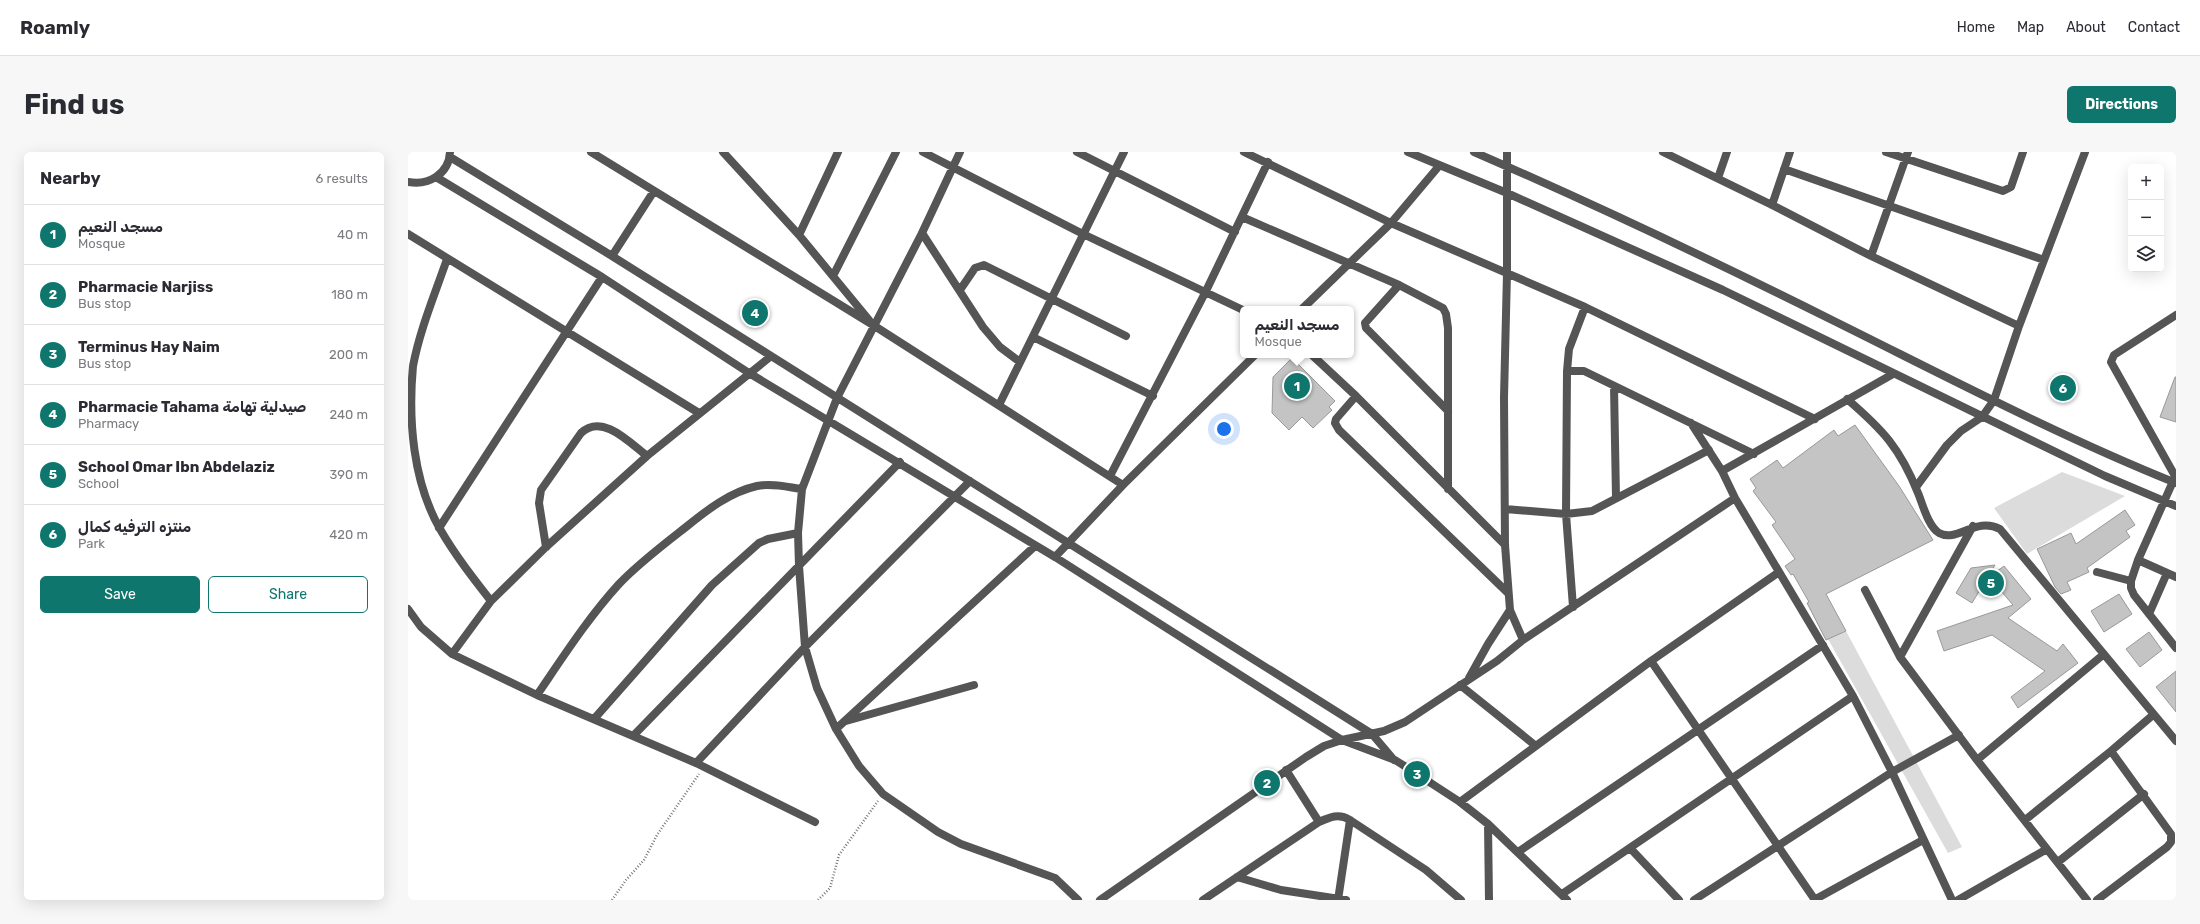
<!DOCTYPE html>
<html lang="en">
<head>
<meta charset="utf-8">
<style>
  :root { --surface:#fff; --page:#f7f7f7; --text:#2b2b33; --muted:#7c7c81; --line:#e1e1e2; --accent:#0f766e }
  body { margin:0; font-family:Rubik,"Noto Naskh Arabic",sans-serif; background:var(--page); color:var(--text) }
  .controls { position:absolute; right:12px; top:12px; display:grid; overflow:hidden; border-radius:6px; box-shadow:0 4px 16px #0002 }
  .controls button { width:36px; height:36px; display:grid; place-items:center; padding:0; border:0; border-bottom:1px solid var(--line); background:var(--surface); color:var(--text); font:20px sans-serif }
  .you { position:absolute; left:816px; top:277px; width:14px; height:14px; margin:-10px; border:3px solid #fff; border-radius:50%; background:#1a73e8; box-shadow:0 0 0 6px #1a73e833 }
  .badge { display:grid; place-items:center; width:26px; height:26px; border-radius:50%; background:var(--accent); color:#fff; font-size:13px; font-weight:700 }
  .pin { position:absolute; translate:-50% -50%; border:2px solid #fff; box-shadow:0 1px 4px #0006 }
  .popup { position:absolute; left:832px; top:154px; width:114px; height:52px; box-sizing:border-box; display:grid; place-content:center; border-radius:6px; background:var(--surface); filter:drop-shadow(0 1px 3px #0005); font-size:13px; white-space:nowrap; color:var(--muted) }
  .popup b { font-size:15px; color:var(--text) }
  .popup::after { content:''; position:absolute; left:50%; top:100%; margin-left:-8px; border:8px solid transparent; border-top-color:var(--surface) }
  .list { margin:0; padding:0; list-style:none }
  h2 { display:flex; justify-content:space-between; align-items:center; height:52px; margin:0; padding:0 16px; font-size:17px }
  h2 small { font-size:13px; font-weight:400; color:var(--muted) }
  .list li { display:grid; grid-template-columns:26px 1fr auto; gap:12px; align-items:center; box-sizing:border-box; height:60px; padding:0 16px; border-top:1px solid var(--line) }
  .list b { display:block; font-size:15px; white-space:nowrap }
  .list p { margin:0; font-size:13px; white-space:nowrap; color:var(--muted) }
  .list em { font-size:13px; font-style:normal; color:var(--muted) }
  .actions { display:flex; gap:8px; padding:12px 16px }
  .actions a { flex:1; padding:9px 0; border:1px solid var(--accent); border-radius:6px; text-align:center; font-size:14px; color:var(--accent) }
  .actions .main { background:var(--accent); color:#fff }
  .icon { flex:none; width:22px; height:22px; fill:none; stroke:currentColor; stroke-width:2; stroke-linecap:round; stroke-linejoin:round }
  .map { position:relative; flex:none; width:1768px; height:748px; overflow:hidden; border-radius:6px }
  header { display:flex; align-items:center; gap:24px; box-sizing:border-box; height:56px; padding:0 20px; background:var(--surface); border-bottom:1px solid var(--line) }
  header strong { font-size:19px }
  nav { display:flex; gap:22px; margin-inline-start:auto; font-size:14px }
  .intro { display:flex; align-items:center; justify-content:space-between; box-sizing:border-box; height:96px; padding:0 24px }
  h1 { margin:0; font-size:28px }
  .button { padding:10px 18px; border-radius:6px; background:var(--accent); color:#fff; font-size:14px; font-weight:700 }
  main { display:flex; gap:24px; padding:0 24px }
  aside { flex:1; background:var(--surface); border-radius:6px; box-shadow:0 4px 16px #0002 }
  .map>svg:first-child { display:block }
  .green { fill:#dcdcdc }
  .building { fill:#c4c4c4; stroke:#999 }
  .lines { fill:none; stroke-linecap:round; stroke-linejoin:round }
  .path { stroke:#777; stroke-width:2.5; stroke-dasharray:1 2; stroke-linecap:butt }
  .minor { stroke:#555; stroke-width:8 }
</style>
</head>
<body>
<header>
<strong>Roamly</strong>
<nav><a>Home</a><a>Map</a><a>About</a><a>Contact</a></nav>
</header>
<div class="intro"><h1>Find us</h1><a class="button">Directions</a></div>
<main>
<aside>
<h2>Nearby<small>6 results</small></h2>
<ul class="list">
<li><span class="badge">1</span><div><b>مسجد النعيم</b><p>Mosque</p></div><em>40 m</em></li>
<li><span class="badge">2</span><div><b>Pharmacie Narjiss</b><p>Bus stop</p></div><em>180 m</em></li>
<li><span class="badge">3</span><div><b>Terminus Hay Naim</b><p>Bus stop</p></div><em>200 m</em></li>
<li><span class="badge">4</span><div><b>Pharmacie Tahama صيدلية تهامة</b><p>Pharmacy</p></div><em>240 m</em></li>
<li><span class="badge">5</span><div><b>School Omar Ibn Abdelaziz</b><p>School</p></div><em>390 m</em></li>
<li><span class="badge">6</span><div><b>منتزه الترفيه كمال</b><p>Park</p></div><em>420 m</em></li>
</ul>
<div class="actions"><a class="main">Save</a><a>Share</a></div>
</aside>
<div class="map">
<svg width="1768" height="748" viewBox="0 0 1768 748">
  <rect width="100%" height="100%" fill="#fff"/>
  <path class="green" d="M1654 320 1717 344 1619 402 1586 356Z
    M1438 479 1554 695 1540 701 1420 487Z"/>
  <path class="building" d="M884 206 927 249 921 255 924 258 905 276 894 265 881 278 864 261 865 225Z
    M1767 225H1768V270L1752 265Z
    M1447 273 1491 334 1525 388 1418 442 1438 479 1418 488 1399 451 1401 450 1385 422 1383 423 1377 414 1387 407 1364 373 1368 370 1345 339 1348 336 1342 327 1369 308 1375 316 1426 278 1430 284Z
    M1717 358 1727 373 1718 379 1722 385 1679 416 1681 420 1659 430 1663 438 1653 442 1647 435 1629 397 1663 381 1668 392Z
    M1587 413 1564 451 1548 441 1563 416Z
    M1596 414 1623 447 1600 466 1649 499 1655 492 1670 511 1610 556 1603 545 1637 519 1584 483 1536 499 1529 479 1605 453 1581 425Z
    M1711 442 1724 462 1696 480 1683 459Z
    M1741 480 1754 498 1732 515 1718 497Z
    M1768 519V560L1748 535Z"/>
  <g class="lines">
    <path class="path" d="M204 748 218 728 236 708 249 683 291 622
      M410 748 422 736 431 703 470 649"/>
    <path class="minor" d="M183 0 465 173 715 333
      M315 0 391 83 461 168
      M515 0 675 82 835 158
      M552 0 514 81 429 246 394 337 390 381 391 414 397 495 409 536 428 577 451 614 475 642 530 680 553 692 647 726 670 748
      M669 0 827 80
      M836 0 983 71 1177 155 1407 267
      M1000 0 1099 41 1315 138 1697 324 1768 354
      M1066 0C1188 53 1308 110 1426 169 1539 225 1651 284 1768 331
      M1099 0V121L1096 245 1097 393 1102 458 1115 488
      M1255 0 1364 53 1463 104 1611 174
      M1478 0 1595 39 1603 35 1615 0
      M42 5 204 104 964 582 986 608
      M1376 17 1636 108
      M28 25 194 125 341 221 647 405 934 588 987 608 1009 622 1052 650 1080 672 1159 748
      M1310 26 1319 0
      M0 30C20 34 41 22 42 0
      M1364 53 1382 0
      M834 65 991 133 1035 156 1038 162 1040 176V337
      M514 81 575 175 592 195 612 210
      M0 82 291 261
      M391 83 430 0
      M204 104 246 39
      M1463 104 1500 0
      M39 107C27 142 12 177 5 214 0 268 5 330 32 377 47 403 65 426 83 449
      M425 124 488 0
      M991 133 957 171 958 176 1040 259
      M552 138 567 116 576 113 718 184
      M894 157 983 71 1031 14
      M625 185 745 244
      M904 203 948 244 1097 393
      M1159 219H1176L1346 302
      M1206 234 1208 346
      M948 244 928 267 927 271 931 278 1100 441
      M1439 247C1475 278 1492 296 1510 341 1515 353 1520 374 1531 381 1549 391 1568 364 1592 377L1768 589
      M591 253 716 0
      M1283 271 1314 319 1327 346 1445 544 1484 620 1544 748
      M1314 319 1485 222
      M702 324 797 141 860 10
      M1767 324 1703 210 1706 203 1768 163
      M1767 325 1730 408 1723 429V436L1726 443 1768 496
      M1508 335 1539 293 1553 279 1574 265 1586 248 1611 174 1677 0
      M1097 357 1158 362 1184 359 1301 298
      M1565 374 1492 505 1569 608 1679 748
      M31 376 194 125
      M138 395 131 351 133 338 173 281C194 261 221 290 239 304
      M647 405 715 333 847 203
      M1730 408 1768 425
      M1689 420 1723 429
      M1457 438 1492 505
      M1165 455 1158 362 1159 219 1161 197 1177 155
      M0 457 13 475 44 502 129 543 288 611 407 670
      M1741 462 1759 421
      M44 502 83 449 138 395 239 304 362 205
      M1243 509 1407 748
      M1061 526 1080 492 1102 458
      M1052 533 1128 594
      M129 543C155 505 180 466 211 432 231 411 255 393 278 375 299 358 322 340 349 334 364 331 379 335 394 337
      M186 567 304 433 351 391 360 387 390 381
      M438 569 566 533
      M428 577 627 394
      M225 584 492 310
      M1569 608 1696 502
      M288 611 397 495 562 329
      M878 618 911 670C922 665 931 661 942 668L1018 718 1053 748
      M1052 650 1243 509 1371 420
      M1617 668 1703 599 1745 563
      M1080 672 1081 748
      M1222 696 1271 748
      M1110 700 1415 493
      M1650 710 1736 642
      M829 725 873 738 938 748
      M1154 742 1445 544
      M692 748 898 605 916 594 934 588 976 579 997 570 1089 509 1115 488 1327 346
      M795 748 911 670
      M930 748 942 668
      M1286 748 1484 620 1551 583
      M1406 748 1515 688
      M1550 748 1639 697
      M1689 748 1759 695 1763 690V682L1703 599"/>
  </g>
</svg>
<div class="controls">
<button>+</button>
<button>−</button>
<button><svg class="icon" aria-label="layers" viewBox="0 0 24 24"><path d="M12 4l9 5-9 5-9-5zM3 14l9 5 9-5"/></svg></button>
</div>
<div class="you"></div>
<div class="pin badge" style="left:889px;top:234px">1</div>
<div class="popup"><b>مسجد النعيم</b>Mosque</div>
<div class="pin badge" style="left:859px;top:631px">2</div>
<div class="pin badge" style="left:1009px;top:622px">3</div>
<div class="pin badge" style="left:347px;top:161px">4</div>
<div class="pin badge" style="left:1583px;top:431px">5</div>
<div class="pin badge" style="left:1655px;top:236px">6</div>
</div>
</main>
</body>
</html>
